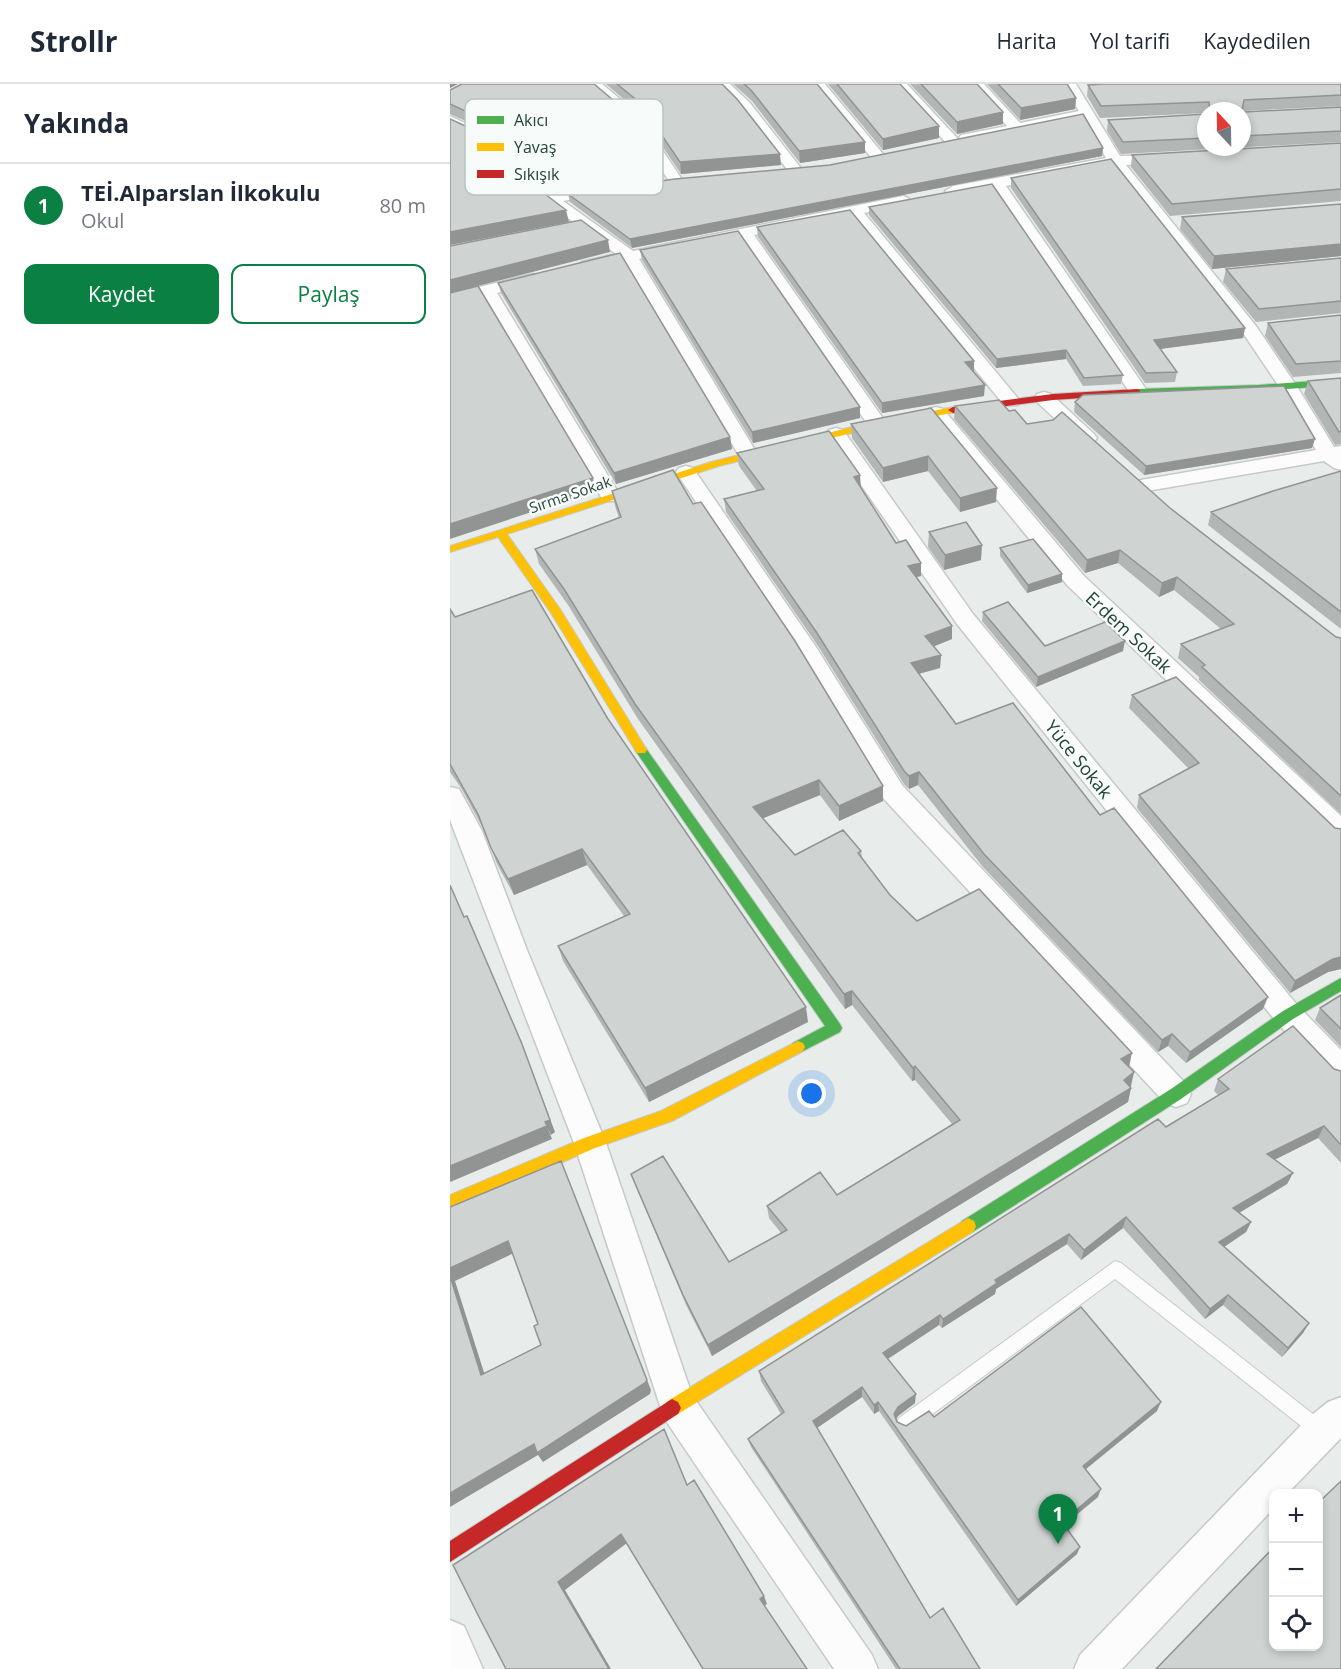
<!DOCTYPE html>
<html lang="tr">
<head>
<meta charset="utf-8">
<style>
  :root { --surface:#fff; --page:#f6f6f7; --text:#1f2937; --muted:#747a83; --line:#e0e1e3; --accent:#0b8043 }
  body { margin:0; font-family:"Open Sans",sans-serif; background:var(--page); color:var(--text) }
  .controls { position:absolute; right:18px; bottom:18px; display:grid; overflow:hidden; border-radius:12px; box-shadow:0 3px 9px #0003 }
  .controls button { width:54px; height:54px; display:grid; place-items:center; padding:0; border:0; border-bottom:2px solid var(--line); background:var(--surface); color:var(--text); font:30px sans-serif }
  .compass { position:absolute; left:747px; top:18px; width:54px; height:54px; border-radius:50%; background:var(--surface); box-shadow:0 3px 9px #0003; rotate:338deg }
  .you { position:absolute; left:362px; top:1010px; width:21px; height:21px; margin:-15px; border:4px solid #fff; border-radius:50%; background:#1a73e8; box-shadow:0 0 0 9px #1a73e833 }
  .badge { display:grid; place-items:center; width:39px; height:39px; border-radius:50%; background:var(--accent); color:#fff; font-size:20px; font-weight:700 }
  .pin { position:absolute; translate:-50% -50px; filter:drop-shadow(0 2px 3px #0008) }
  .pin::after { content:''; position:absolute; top:32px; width:21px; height:18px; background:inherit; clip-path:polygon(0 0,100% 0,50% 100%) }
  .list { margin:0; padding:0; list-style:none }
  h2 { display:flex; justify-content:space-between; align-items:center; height:78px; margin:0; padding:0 24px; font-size:26px }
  h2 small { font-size:20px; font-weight:400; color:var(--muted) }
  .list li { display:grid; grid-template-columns:39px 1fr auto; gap:18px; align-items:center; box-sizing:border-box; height:84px; padding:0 24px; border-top:2px solid var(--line) }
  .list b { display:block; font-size:22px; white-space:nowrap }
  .list p { margin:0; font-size:20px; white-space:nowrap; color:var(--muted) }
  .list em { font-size:20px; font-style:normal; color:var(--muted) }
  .actions { display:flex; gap:12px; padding:18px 24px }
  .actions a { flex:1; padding:14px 0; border:2px solid var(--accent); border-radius:12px; text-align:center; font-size:21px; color:var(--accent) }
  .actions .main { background:var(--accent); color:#fff }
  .icon { flex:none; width:33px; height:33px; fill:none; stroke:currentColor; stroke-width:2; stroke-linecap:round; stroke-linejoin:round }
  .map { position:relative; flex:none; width:891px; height:1585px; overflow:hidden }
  header { display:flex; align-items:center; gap:36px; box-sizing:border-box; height:84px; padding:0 30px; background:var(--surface); border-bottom:2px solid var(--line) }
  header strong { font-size:28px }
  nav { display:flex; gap:33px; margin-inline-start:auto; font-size:21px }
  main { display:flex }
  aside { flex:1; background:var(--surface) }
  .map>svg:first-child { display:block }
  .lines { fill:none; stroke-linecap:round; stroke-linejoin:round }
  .lane-casing { stroke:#c5cac8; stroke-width:2 }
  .street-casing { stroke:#c5cac8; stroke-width:3 }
  .fast-casing { stroke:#c3cbc8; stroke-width:2 }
  .slow-casing { stroke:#c3cbc8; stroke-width:2 }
  .jam-casing { stroke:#c3cbc8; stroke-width:2 }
  .lane { fill:#fcfcfc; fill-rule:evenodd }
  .street { fill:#fcfcfc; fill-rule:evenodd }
  .fast { fill:#4caf50; fill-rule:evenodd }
  .slow { fill:#ffc107; fill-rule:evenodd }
  .jam { fill:#c62828; fill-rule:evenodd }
  .wall { fill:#b2b6b5 }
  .shaded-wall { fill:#919493 }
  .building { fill:#cfd4d2; stroke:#919493; stroke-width:1.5 }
  .labels { text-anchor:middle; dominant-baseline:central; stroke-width:5; stroke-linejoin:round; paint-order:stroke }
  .far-street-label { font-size:15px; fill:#24423a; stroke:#f7fbf9 }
  .street-label { font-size:18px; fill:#24423a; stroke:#f7fbf9 }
  .key { fill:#f7fbf9; stroke:#b8c4c0; stroke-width:1.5 }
  .key-label { font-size:16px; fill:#24423a }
</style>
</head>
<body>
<header>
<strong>Strollr</strong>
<nav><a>Harita</a><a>Yol tarifi</a><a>Kaydedilen</a></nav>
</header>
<main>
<aside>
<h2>Yakında<small></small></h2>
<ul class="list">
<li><span class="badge">1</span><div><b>TEİ.Alparslan İlkokulu</b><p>Okul</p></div><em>80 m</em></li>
</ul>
<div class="actions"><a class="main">Kaydet</a><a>Paylaş</a></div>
</aside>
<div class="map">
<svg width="891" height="1585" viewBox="0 0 891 1585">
  <rect width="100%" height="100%" fill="#e8edeb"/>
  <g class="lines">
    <defs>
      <path id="lane" d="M665 1177 671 1179 877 1341 880 1347 877 1353 871 1356 865 1353 665 1195 461 1346 455 1349 449 1346 446 1340 449 1334Z"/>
      <path id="street" d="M137 0H152L189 31 233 97 231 100H221L179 37Z
        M265 0H280L300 19 350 83 352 86 350 89H340L290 25Z
        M361 0H375L434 71 436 74 434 77H424Z
        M443 0H457L508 55 510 58 508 61H498Z
        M520 0H534L570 39 629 27 611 0H626L670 72 721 71 723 74 716 78 676 81 806 242 848 304 884 363 891 362V386L884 384 874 377 691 408 684 406 681 402 684 398 691 396 866 366 830 304 793 249 661 82 556 102 698 308 696 312H682L543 104 503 112 495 107 503 102 656 74 634 35 516 58 511 57 509 54 511 51 557 42Z
        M0 32 38 50 103 109 155 101 160 103 163 106 160 109 113 117 183 167 453 112 458 114 461 117 458 120 414 129 570 317 568 321H554L400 132 304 151 437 340 434 344H420L290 154 189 175 308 371 305 375H291L174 178 138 186 132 184 130 181 132 178 166 170 95 117 28 56 0 42Z
        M83 190 91 195 89 199 47 209 171 413 168 417H154L151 413 32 212 0 220V210Z
        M594 308 601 310 644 350 647 354 644 358H630L587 318 585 314 587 310Z
        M486 323 493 325 634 492 891 732V758L882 755 618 502 479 333 477 329 479 325Z
        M386 344 393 346 523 530 848 922 891 966V999L880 995 828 940 507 540 376 350 379 346Z
        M236 382 243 384 366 563 452 701 737 1001 741 1010 737 1019 726 1023 715 1019 434 715 348 571 226 388 229 384Z
        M0 703 9 705 32 747 77 866 156 1059 242 1311 422 1571 428 1585H384L214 1334 124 1059 0 736Z
        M891 1313V1354L837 1410H824V1424L672 1585H624L630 1571 858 1334 878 1318Z
        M0 1536 14 1542 33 1585H0Z"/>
      <path id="fast" d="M891 295V301L809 307 687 311 682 308 687 305 809 301Z
        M191 662 195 663 390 940 392 944 390 948 353 967 348 969 343 967 341 963 343 959 375 942 187 669 185 666Z
        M891 894V907L843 935 731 1015 524 1147 518 1150 512 1147 510 1142 512 1137 721 1005 833 927Z"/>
      <path id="slow" d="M503 323 508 326 506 328 406 348 269 382 57 450 110 525 195 663 197 666 195 669H187L101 529 48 453 0 468V462L261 378 406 342Z
        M348 957 353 959 355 963 353 967 222 1037 145 1064 0 1127V1111L134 1054 211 1027Z
        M518 1134 524 1137 526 1142 524 1147 228 1330 222 1333 216 1330 213 1324 216 1318Z"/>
      <path id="jam" d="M687 305 690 306V310L603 316 503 329 498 326 503 323 603 310Z
        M222 1315 228 1318 231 1324 228 1330 0 1478V1457Z"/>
    </defs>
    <use href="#lane" class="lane-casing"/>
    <use href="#street" class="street-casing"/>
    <use href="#fast" class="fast-casing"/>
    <use href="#slow" class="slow-casing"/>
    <use href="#jam" class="jam-casing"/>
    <use href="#lane" class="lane"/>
    <use href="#street" class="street"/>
    <use href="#fast" class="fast"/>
    <use href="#slow" class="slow"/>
    <use href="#jam" class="jam"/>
  </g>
  <path class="wall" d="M156 0H272L331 81 231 90 190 29Z
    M283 0H367L415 69 350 79 302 17Z
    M378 0H450L489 42V54L433 66Z
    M460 0H527L553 40 507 50Z
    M537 0H617L626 14 625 25 570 36Z
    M891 0V22L793 27 794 28 891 23V58L671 70 657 47 658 36 756 30V63H792V27H756V29L650 34 637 12 638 1Z
    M0 6 211 81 212 92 104 107 40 48 0 30Z
    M891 59V117L720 132 681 83 682 71Z
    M653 64 652 72 182 164 120 118 118 110Z
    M561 94 795 244 793 254 710 265 727 288 725 298 695 299 561 104Z
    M891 120V172L762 185 730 145 732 133Z
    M419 123 673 291 671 300 633 302 616 275 546 284 419 131Z
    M307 143 524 277 523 287 534 312 432 329 308 153Z
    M190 166 410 323V334L303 359 192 176Z
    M891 174V229L806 238 773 198 776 185Z
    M48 199 280 353 282 365 166 400 51 209Z
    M891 231V289L843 293 815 252 818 239Z
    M891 294V360L885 361 854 310 858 297Z
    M625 318 862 364 694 391 624 328Z
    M505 322 559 327 577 340 720 424 886 553 891 554V730L749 596V593L728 574 731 560 771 545 724 506 709 513 668 479 635 489 504 335Z
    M481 324 546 418 510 428 478 387 433 398 402 354 401 340Z
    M287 369 410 403 446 459 471 479V492L466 493 502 555 484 562 491 571 490 584 469 590 506 640 650 731 813 925 736 979 718 962 708 968 533 783 468 701 459 705 454 700 368 562 276 428 274 415 307 407 289 382Z
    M891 387V545L758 441 761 428Z
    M162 407 243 420 433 702V717L389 737 370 711 313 734 345 771 411 767 412 774 440 811 467 837 679 983 684 988 680 1003 681 1004 678 1018 262 1272 237 1223 186 1103 181 1090 279 1178 331 1149 319 1134 317 1122 387 1111 502 1040 465 996 462 997 402 921 395 925 188 635 118 521 89 480 85 465 169 434 165 422Z
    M479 448 531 476 494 486 478 463Z
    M550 464 612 490V498L577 509 550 472Z
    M0 525 5 533 158 635 358 938 199 1018 113 877 108 862 174 832 137 781 64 811 47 780 34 746 11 704 0 688Z
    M533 528 595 562 673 567 586 603 532 537Z
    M682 611 885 744 891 745V885L878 888 840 909 687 724 689 711 739 685 679 624Z
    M891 911V963L865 936 870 924Z
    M884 985 891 987V1079L868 1054 824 1076 843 1089 837 1100 789 1129 801 1138 796 1148 774 1163 859 1239 853 1249 832 1273 773 1221 755 1235 673 1144 631 1176 617 1160 546 1205 545 1210 492 1244 489 1241 438 1275 465 1319 448 1332 446 1335 447 1338 456 1342 484 1333 707 1327 635 1385 648 1413 614 1441 627 1470 566 1522 429 1327 424 1330 412 1313 367 1344 480 1534 530 1585H446L301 1363 298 1355 331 1330 311 1297 309 1287 768 1011 764 1007 768 995Z"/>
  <path class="shaded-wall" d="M0 0H8L0 4Z
    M626 14 625 25 570 36 571 24Z
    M553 28V40L507 50V38Z
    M489 42V54L433 66V55Z
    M415 58V69L350 79 349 67Z
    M653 64 652 72 182 164 180 155Z
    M330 70 331 81 231 90 230 78Z
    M211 81 212 92 104 107 101 95Z
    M116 126 119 138 0 161V148Z
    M158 156 160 168 0 209V196Z
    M891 160V172L762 185 764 172Z
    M795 244 793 254 702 266 704 256Z
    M616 266V275L546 284 547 275Z
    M524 277V287L515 289V278Z
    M535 301 534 312 432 329V319Z
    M410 323V334L303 359 302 348Z
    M280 353 282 365 166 400 164 389Z
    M865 355 862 364 694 391 696 382Z
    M478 372V387L433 398V384Z
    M410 391 411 404 404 393Z
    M143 394 145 407 0 455V440Z
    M547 404 546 418 510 428V414Z
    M532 461 531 476 494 486 495 471Z
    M670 466 668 479 635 489 637 476Z
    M471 479V492L457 495 458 482Z
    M612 490V498L577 509 578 501Z
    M727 493 724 506 709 513 712 499Z
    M502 542V555L475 566V552Z
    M675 557 673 567 586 603 588 593Z
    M491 571 490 584 460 592 461 579Z
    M469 688 468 701 459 705V692Z
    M369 696 370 711 304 738 303 723Z
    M433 702V717L389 737V722Z
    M132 765 137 781 64 811 58 795Z
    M891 873V885L878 888 840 909 845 897 883 875Z
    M402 907V921L395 925 394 910Z
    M818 913 813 925 736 979 740 968Z
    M356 923 358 938 199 1018 195 1004Z
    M722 950 718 962 708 968 712 956Z
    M72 960 105 1048 101 1051 95 1038Z
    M682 969 679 983 671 975Z
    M465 982V996L462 997 463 984Z
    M684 988 681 1002 670 1010 674 996Z
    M681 1004 678 1018 262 1272 258 1261Z
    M97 1042 102 1055 0 1098V1082Z
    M874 1042 868 1054 812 1082 817 1070Z
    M111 1077 201 1306 200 1310 93 1378 88 1371 0 1423V1409L84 1360Z
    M843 1089 837 1100 779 1135 783 1124Z
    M676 1133 673 1144 631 1176 634 1166Z
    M801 1138 796 1148 765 1169 769 1158Z
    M619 1150 617 1160 546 1205 545 1210 492 1244 493 1235 545 1196Z
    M58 1157 64 1169 5 1197 38 1301 31 1291 0 1192V1184Z
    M778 1211 773 1221 755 1235 760 1225Z
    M490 1231 489 1241 433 1278V1269Z
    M859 1239 853 1249 832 1273 838 1264Z
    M412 1303V1313L364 1346 363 1337Z
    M466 1310 465 1319 448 1332 444 1339V1330L448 1323Z
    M428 1318 429 1327 424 1330V1321Z
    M711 1318 707 1327 630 1390 633 1382Z
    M651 1405 648 1413 609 1445 612 1438Z
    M171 1450 177 1459 115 1506 161 1585H159L108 1498Z
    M630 1463 627 1470 566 1522 568 1516Z
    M314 1512 317 1520 313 1523 310 1515Z"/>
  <path class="building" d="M12 0H144L176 27 211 81 101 95 37 37 0 20V6Z
    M167 0H272L287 15 330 70 230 78 189 18Z
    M294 0H367L415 58 349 67 301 6Z
    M387 0H450L489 42 433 55Z
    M471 0H527L553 28 507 38Z
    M548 0H617L626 14 571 24Z
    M653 0H891V11L794 16 792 26 794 28 891 23V47L792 52V27H760L759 18 651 22 638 1Z
    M633 30 653 64 180 155 118 110 225 95 380 81Z
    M756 30V54L673 58 658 36Z
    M0 35 24 46 91 107 116 126 0 148Z
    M891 59V105L722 120 682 71Z
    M661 75 795 244 704 256 727 288 696 289 561 94Z
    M542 100 673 291 634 294 616 266 547 275 419 123Z
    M891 120V160L764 172 732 133Z
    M400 126 524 277 515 278 535 301 432 319 307 143Z
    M131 136 158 156 0 196V162Z
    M288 147 410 323 302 348 190 166Z
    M170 169 280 353 164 389 48 199Z
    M891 174V217L809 225 776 185Z
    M28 202 143 394 0 440V209Z
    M891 231V277L846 280 818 239Z
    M891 294V347L889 348 858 297Z
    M834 302 865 355 696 382 625 318 633 311Z
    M549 316 559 327 565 326 577 340 603 336 612 328 720 424 886 553 891 554V712L752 583 755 581 731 560 784 540 727 493 712 499 670 466 637 476 505 322Z
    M481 324 547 404 510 414 478 372 433 384 401 340Z
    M379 347 410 391 404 393 446 459 456 456 471 479 458 482 502 542 475 552 491 571 461 579 506 640 563 619 650 731 664 724 818 913 740 968 722 950 712 956 534 770 469 688 459 692 454 687 367 549 274 415 314 405 287 369Z
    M223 386 243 420 251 418 345 557 433 702 389 722 369 696 303 723 345 771 393 746 411 767 408 769 440 811 467 837 529 805 682 969 671 975 684 988 674 996 681 1004 258 1261 233 1211 181 1090 213 1072 279 1178 337 1146 317 1122 370 1088 387 1111 510 1036 465 982 463 984 402 907 394 910 185 620 114 505 85 465 171 433 162 407Z
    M891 387V528L761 428 823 407Z
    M516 438 532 461 495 471 479 448Z
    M583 455 612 490 578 501 550 464Z
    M82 506 158 635 356 923 195 1004 108 862 180 830 132 765 58 795 41 764 28 730 0 680V525L5 533Z
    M558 518 595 562 655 538 675 557 588 593 533 528Z
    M726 593 885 744 891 745V873L883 875 845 897 689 711 749 679 682 611Z
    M0 801 14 833 17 832 72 960 100 1036 95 1038 97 1042 0 1082Z
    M891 911V945L870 924Z
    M843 942 884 985 891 987V1061L874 1042 817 1070 843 1089 783 1124 801 1138 769 1158 859 1239 838 1264 778 1211 760 1225 676 1133 634 1166 619 1150 545 1196 547 1199 493 1235 490 1231 433 1269 466 1310 448 1323 444 1330 447 1338 456 1342 479 1327 484 1333 631 1223 711 1318 633 1382 651 1405 612 1438 630 1463 568 1516 428 1318 424 1321 412 1303 363 1337 480 1534 493 1524 530 1585H450L298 1355 334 1328 309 1287 708 1035 716 1043 779 1005 768 995Z
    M111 1077 197 1296 195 1299 87 1369 84 1360 0 1409V1192L31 1291 91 1261 84 1242 88 1240 58 1157 0 1184V1123Z
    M214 1345 237 1401 244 1396 314 1512 310 1515 357 1585H253L171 1450 108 1498 159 1585H56L30 1535 3 1481Z
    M891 1397V1585H706L824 1463V1563H868V1419Z"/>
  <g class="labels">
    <g class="far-street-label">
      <text transform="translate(120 410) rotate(-19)">Sırma Sokak</text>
    </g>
    <g class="street-label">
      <text transform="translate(679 548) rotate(43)">Erdem Sokak</text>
      <text transform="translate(629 675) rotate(51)">Yüce Sokak</text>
    </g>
  </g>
  <rect x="15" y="15" width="198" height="96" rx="9" class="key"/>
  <rect x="27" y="32" width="27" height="8" fill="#4caf50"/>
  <rect x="27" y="59" width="27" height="8" fill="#ffc107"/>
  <rect x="27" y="86" width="27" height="8" fill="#c62828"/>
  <g class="key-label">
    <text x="64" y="42">Akıcı</text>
    <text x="64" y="69">Yavaş</text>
    <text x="64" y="96">Sıkışık</text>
  </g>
</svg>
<div class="controls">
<button>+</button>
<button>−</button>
<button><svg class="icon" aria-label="locate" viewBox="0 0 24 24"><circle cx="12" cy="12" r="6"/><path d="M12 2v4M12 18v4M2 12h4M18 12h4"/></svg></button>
</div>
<svg class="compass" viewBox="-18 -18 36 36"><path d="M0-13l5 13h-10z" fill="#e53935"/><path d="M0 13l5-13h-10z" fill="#747a83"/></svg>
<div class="you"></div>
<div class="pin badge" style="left:608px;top:1460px">1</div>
</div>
</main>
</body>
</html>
